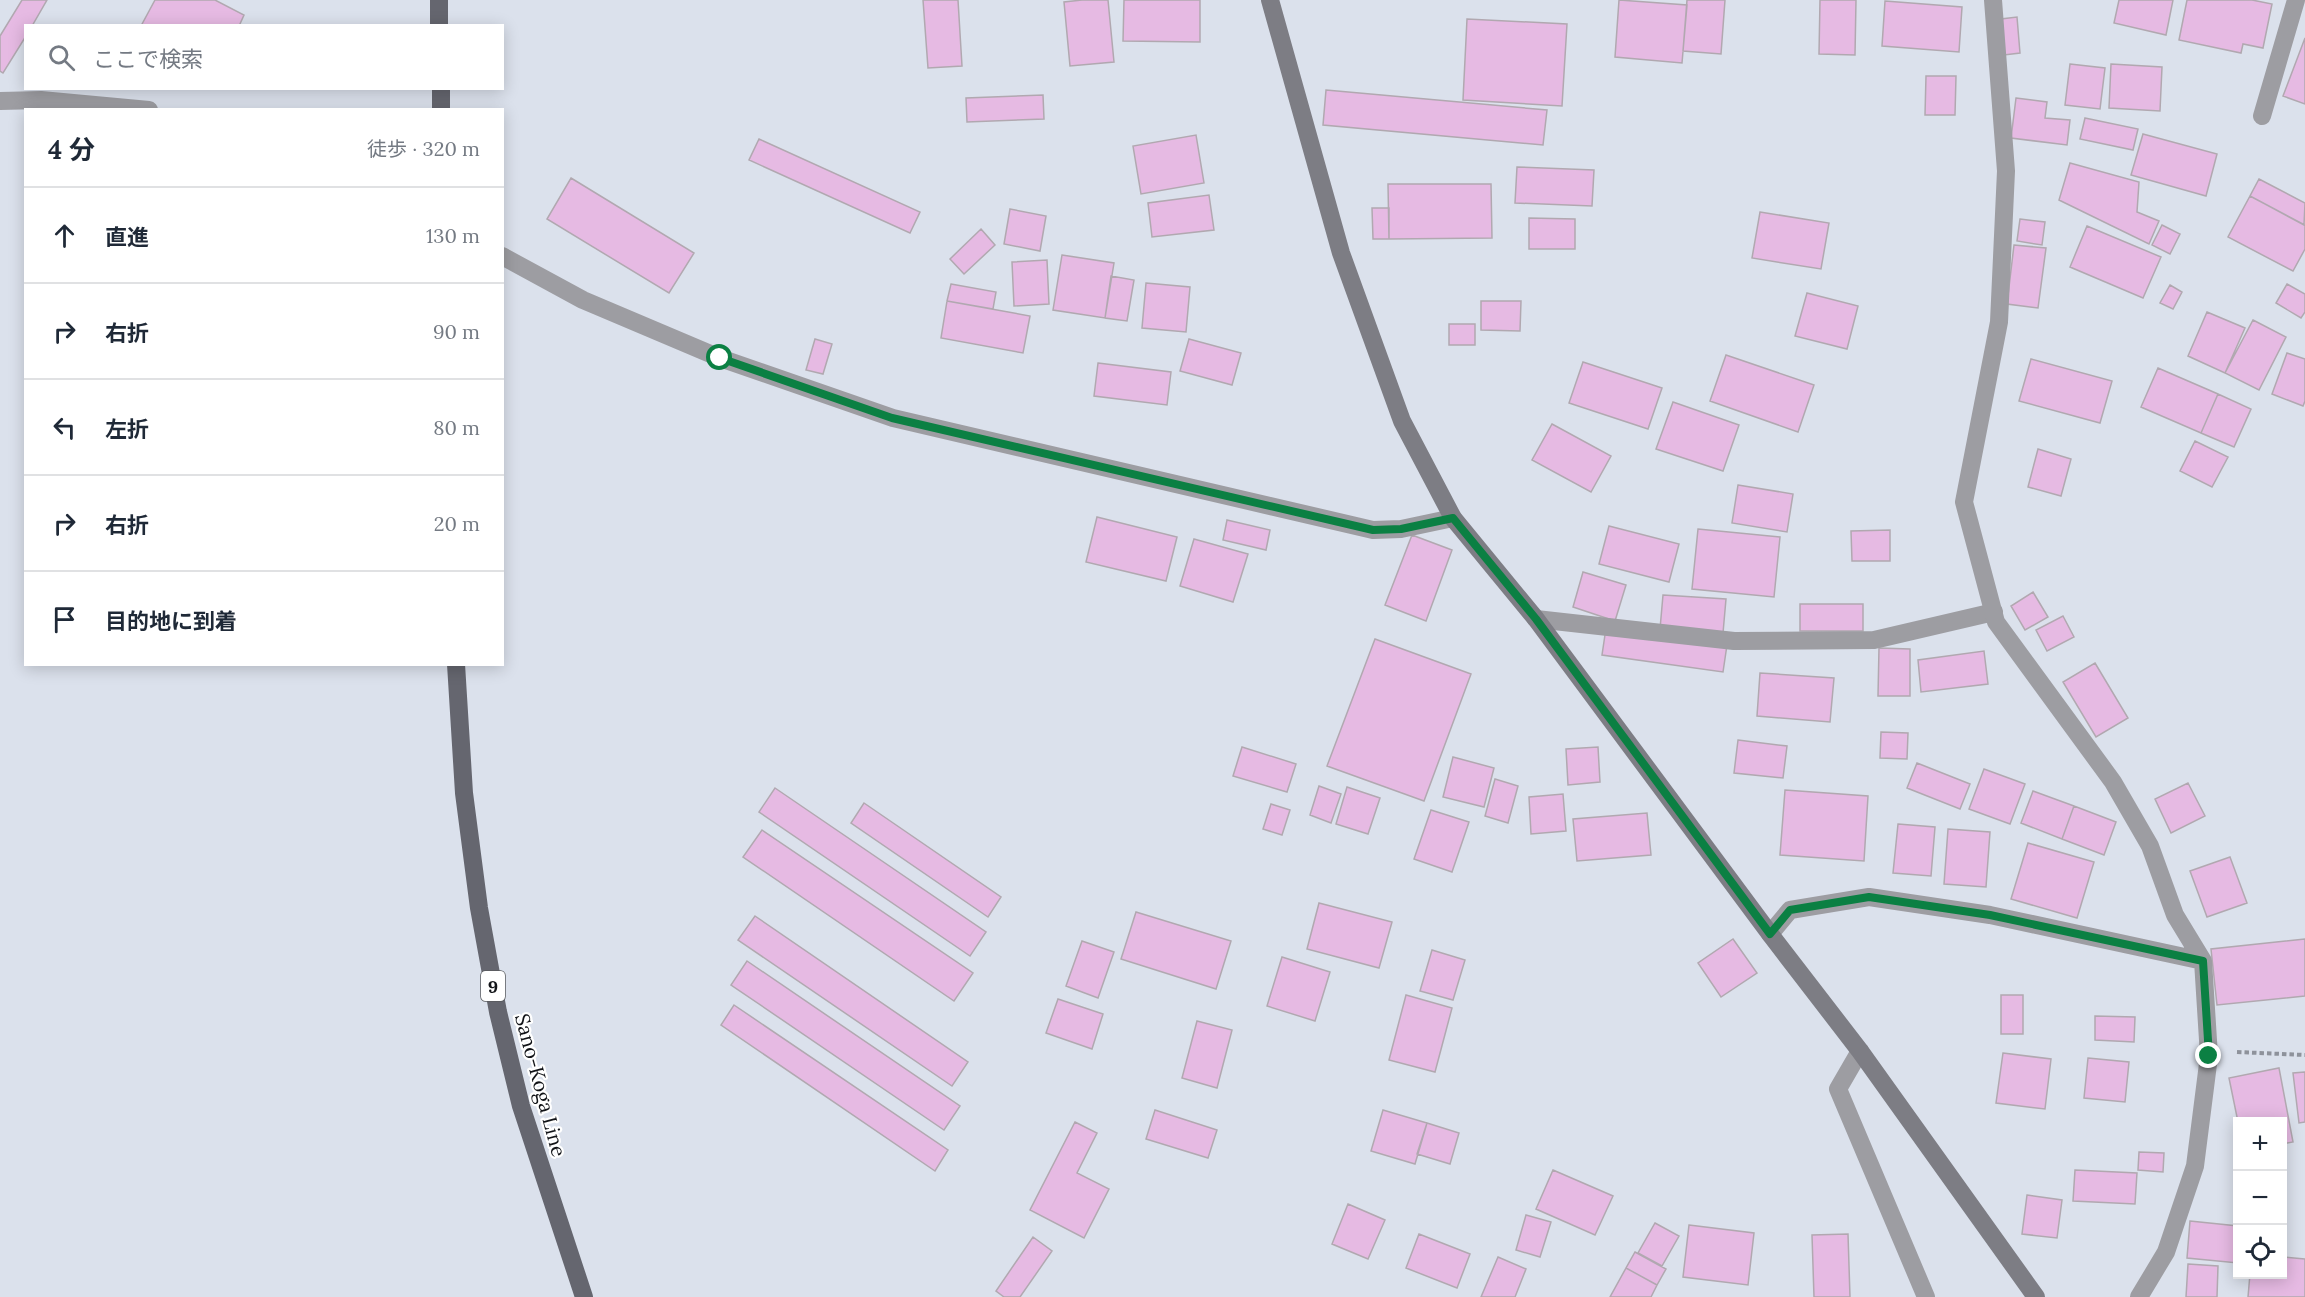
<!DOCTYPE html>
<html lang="ja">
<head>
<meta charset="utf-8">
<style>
  :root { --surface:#fff; --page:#f2f2f3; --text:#1f2937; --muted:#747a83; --line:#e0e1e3 }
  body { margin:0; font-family:Lora,"Noto Sans JP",serif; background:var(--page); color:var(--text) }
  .controls { position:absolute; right:18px; bottom:18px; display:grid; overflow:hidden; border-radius:0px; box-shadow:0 3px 15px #0003 }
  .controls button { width:54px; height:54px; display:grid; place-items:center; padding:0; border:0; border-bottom:2px solid var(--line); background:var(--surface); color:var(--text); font:30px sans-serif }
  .stop { position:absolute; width:18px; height:18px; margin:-14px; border:4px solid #0b8043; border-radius:50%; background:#fff }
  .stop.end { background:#0b8043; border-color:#fff; box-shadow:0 2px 6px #0008 }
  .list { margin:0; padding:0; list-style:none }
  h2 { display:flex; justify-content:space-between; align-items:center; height:78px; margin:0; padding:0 24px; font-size:26px }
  h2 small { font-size:20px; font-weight:400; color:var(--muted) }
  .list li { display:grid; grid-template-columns:39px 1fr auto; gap:18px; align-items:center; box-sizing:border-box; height:96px; padding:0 24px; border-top:2px solid var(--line) }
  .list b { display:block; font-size:22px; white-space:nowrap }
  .list em { font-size:20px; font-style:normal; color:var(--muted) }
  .icon { flex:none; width:33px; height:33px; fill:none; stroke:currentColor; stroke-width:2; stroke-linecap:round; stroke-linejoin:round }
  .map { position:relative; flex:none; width:2305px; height:1297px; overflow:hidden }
  .search { position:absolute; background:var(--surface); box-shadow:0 3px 15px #0003; left:24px; top:24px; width:480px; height:66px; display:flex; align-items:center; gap:15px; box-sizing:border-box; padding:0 21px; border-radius:0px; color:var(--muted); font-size:22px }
  .panel { position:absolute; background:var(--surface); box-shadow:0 3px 15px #0003; left:24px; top:108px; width:480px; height:558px; border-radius:0px }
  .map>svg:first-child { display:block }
  .building { fill:#e6bae3; stroke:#b1a8b0; stroke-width:1.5 }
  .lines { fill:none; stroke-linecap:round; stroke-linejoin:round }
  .path { stroke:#8e929b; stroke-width:4; stroke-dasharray:4.5 3; stroke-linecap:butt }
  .lane { stroke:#9d9da2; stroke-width:18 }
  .street { stroke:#9d9da2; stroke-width:18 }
  .secondary { stroke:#7d7d84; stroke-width:18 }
  .primary { stroke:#65666f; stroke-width:18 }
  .route { stroke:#0b8043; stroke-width:8 }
  .labels { text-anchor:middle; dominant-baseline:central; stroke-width:4.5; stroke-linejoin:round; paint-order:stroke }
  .shield { fill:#fff; stroke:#585a5d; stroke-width:1.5 }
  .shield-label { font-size:18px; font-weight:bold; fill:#111317 }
  .street-label { font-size:20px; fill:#111317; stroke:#fff }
</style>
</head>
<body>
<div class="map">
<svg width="2305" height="1297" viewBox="0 0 2305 1297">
  <rect width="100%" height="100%" fill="#dbe1ec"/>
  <path class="building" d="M22 0H47L32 26H26V36L3 73 0 71V36Z
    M155 0H215L244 15 239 26H141Z
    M923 0H958L962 66 928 68Z
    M1082 0H1108L1114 62 1070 66 1064 2Z
    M1124 0H1200V42L1123 41Z
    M1619 0 1687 5 1682 63 1615 57Z
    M1687 0H1725L1721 54 1683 51Z
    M1820 0H1856L1855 55 1819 54Z
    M2119 0H2173L2166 35 2114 23Z
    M2187 0H2252L2272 4 2263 48 2243 44 2241 53 2179 40Z
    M1885 1 1962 7 1959 52 1882 46Z
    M2017 17 2020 53 2004 55 2001 19Z
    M1467 19 1567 24 1562 106 1463 100Z
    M2305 38V104L2283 96Z
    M2070 64 2105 68 2100 109 2065 105Z
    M2111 64 2162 67 2160 111 2109 108Z
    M1926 76H1956L1955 115H1925Z
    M1326 90 1547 110 1543 145 1323 125Z
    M1043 95 1044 119 967 122 966 98Z
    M2016 98 2047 102 2045 118 2070 120 2067 145 2011 138Z
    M2085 118 2138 129 2133 150 2080 139Z
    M2143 134 2217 154 2206 196 2131 175Z
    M1196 135 1204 183 1141 194 1133 146Z
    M759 139 920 212 910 233 749 160Z
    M2070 163 2139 182 2137 212 2159 221 2149 244 2059 200Z
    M1517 167 1594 170 1592 206 1515 203Z
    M571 178 694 253 669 293 547 219Z
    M2259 179 2305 203 2304 225 2250 196Z
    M1388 184H1491L1492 238 1389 239Z
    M1209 195 1214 230 1152 237 1148 203Z
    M2250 196 2305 225V249L2293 271 2228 237Z
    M1372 208H1389V239H1373Z
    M1010 209 1046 216 1040 251 1004 244Z
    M1760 212 1829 223 1821 269 1752 258Z
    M1529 218 1575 219V249H1529Z
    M2020 219 2045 222 2042 245 2017 241Z
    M2162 225 2180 234 2170 254 2152 245Z
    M2087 226 2161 257 2143 298 2070 267Z
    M981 229 995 245 964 274 950 259Z
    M2014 245 2046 248 2038 308 2007 304Z
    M1062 255 1114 263 1105 318 1053 310Z
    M1047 260 1049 304 1014 306 1012 262Z
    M1111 276 1134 280 1127 321 1105 318Z
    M1146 283 1190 287 1186 332 1142 328Z
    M951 284 996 292 993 309 947 301Z
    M2287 284 2305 294V312L2301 318 2276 303Z
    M2170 285 2182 292 2173 309 2160 303Z
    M1807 293 1858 306 1847 349 1795 336Z
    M947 301 1030 316 1023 353 941 338Z
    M1481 301H1521L1520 331 1481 330Z
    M2207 312 2245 328 2225 373 2188 356Z
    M2253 320 2286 337 2259 390 2225 373Z
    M1449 324H1475V345H1449Z
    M815 339 832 344 823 374 806 370Z
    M1189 339 1241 353 1232 385 1180 371Z
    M2287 353 2305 359V401L2303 406 2272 394Z
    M1726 355 1814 385 1798 432 1710 401Z
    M2031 359 2112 381 2100 423 2019 401Z
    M1583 362 1662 388 1648 429 1569 403Z
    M1098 363 1171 372 1167 405 1094 396Z
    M2158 368 2218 394 2201 433 2141 407Z
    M2218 394 2251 409 2234 447 2201 433Z
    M1673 402 1739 425 1723 471 1656 449Z
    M1552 424 1611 456 1591 492 1532 460Z
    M2195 441 2228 457 2212 487 2180 471Z
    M2038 449 2071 459 2061 496 2028 487Z
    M1738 485 1793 494 1787 532 1732 523Z
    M1097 517 1177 537 1166 581 1086 562Z
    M1227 520 1270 530 1266 550 1223 540Z
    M1609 526 1679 544 1669 582 1599 564Z
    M1698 529 1780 537 1774 597 1692 589Z
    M1890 530V561H1852L1851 531Z
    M1412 535 1452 550 1426 621 1385 605Z
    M1194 539 1248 554 1233 602 1180 586Z
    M1583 572 1626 585 1615 621 1573 607Z
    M2033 592 2048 617 2025 630 2011 606Z
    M1663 595 1726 599 1723 633 1660 629Z
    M1800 604H1863V631H1800Z
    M2063 616 2074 637 2047 651 2036 630Z
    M1606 628 1727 645 1723 672 1602 655Z
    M1375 639 1471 674 1424 801 1327 766Z
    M1879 648 1910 649V696H1878Z
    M1984 651 1988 684 1921 692 1918 660Z
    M2095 663 2128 718 2096 737 2063 682Z
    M1760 673 1834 678 1830 722 1757 716Z
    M1881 732 1908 733 1907 759 1880 758Z
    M1738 740 1787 746 1783 778 1734 773Z
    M1242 747 1296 764 1287 792 1233 776Z
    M1598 747 1600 782 1568 785 1566 749Z
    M1453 757 1494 768 1484 807 1443 797Z
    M1917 763 1970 784 1960 809 1907 788Z
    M1984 769 2025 784 2010 824 1969 809Z
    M1495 779 1518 786 1508 823 1485 816Z
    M2188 783 2205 816 2171 833 2155 799Z
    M1319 786 1341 794 1331 823 1310 815Z
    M1347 787 1380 798 1368 834 1336 824Z
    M775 788 986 932 970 956 759 812Z
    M1785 790 1868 796 1864 861 1780 855Z
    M2033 791 2074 806 2062 839 2021 823Z
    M1563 794 1566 831 1531 834 1529 797Z
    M864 803 1001 897 988 917 851 823Z
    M1271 804 1290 810 1282 835 1263 829Z
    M2074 806 2116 822 2104 855 2062 839Z
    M1431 810 1469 822 1452 872 1414 859Z
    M1647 813 1651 855 1577 861 1573 819Z
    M1898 824 1935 827 1931 876 1893 873Z
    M1948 829 1990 832 1986 887 1944 884Z
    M762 830 973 973 954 1001 743 857Z
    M2028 843 2094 862 2077 918 2011 899Z
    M2230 857 2247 903 2207 917 2190 871Z
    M1319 903 1392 922 1379 968 1307 949Z
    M1136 912 1231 941 1216 989 1121 959Z
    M755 916 968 1062 952 1086 738 940Z
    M1733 939 1757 973 1721 997 1698 963Z
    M2305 939V996L2217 1005 2211 949Z
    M1082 941 1114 952 1098 998 1066 986Z
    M1432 950 1465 960 1453 1000 1420 991Z
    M1282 957 1330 972 1315 1021 1267 1006Z
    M747 961 960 1106 944 1130 731 985Z
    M1406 995 1452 1008 1435 1072 1389 1060Z
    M2001 995H2023V1034H2001Z
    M1058 999 1103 1014 1092 1049 1046 1033Z
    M734 1005 948 1150 935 1171 721 1025Z
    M2095 1016 2135 1017 2134 1042 2095 1040Z
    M1197 1021 1232 1030 1217 1088 1182 1078Z
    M2003 1053 2051 1059 2045 1109 1996 1103Z
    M2088 1058 2129 1062 2125 1102 2084 1098Z
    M2279 1068 2293 1142 2282 1144V1122H2238L2229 1078Z
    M2305 1072V1122L2299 1123 2293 1073Z
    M1155 1110 1217 1130 1208 1158 1146 1139Z
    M1383 1110 1427 1123 1415 1164 1371 1151Z
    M1075 1122 1097 1133 1077 1173 1109 1189 1084 1238 1030 1210Z
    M1427 1123 1459 1133 1450 1164 1417 1154Z
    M2139 1152 2164 1153 2163 1172 2138 1170Z
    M1553 1170 1613 1196 1595 1235 1536 1209Z
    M2075 1170 2137 1173 2135 1204 2073 1201Z
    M2027 1195 2062 1200 2057 1238 2022 1234Z
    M1348 1204 1385 1220 1368 1259 1332 1244Z
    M1526 1215 1551 1222 1540 1257 1516 1250Z
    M2190 1221 2238 1226V1263L2187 1258Z
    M1655 1223 1679 1236 1662 1266 1638 1253Z
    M1689 1225 1754 1233 1748 1285 1683 1277Z
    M1419 1234 1470 1254 1457 1288 1406 1268Z
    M1848 1234 1850 1297H1814L1812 1235Z
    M1033 1237 1052 1251 1020 1297H1004L996 1291Z
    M1635 1252 1666 1269 1657 1285 1626 1268Z
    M1498 1257 1526 1269 1515 1297H1481Z
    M2282 1257 2305 1259V1297H2248L2250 1274H2282Z
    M2188 1264 2218 1266 2217 1297H2186Z
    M1626 1268 1657 1285 1651 1297H1610Z"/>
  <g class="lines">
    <path class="path" d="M2237 1052 2305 1055"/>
    <path class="lane" d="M1536 619 1734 641 1874 640 1994 612"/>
    <path class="street" d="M1993 0 2006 171 1999 322 1964 502 1996 622 2113 782 2150 846 2175 915 2203 961 2209 1056 2195 1166 2166 1252 2139 1297
      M0 101 41 100 149 110
      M2262 116 2296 0
      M502 256 583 300 720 358 893 418 1373 530 1401 529 1453 518
      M1770 934 1790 910 1869 897 1990 915 2203 961
      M1860 1051 1838 1089 1926 1297"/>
    <path class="secondary" d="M1270 0 1341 253 1402 421 1453 518 1536 619 1770 934 1860 1051 2036 1297"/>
    <path class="primary" d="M439 0V26
      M441 88V110
      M456 664 464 793 479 908 498 1012 521 1106 584 1297"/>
  </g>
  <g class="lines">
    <path class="route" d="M720 358 892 418 1373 530 1401 529 1453 518 1536 619 1770 934 1790 910 1869 897 1990 915 2203 961 2209 1056"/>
  </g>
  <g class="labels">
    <rect class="shield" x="481" y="971" width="24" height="30" rx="4.5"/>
    <g class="shield-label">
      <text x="493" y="986">9</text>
    </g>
    <g class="street-label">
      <text transform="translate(541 1085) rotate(75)">Sano-Koga Line</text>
    </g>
  </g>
</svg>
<div class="controls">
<button>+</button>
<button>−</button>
<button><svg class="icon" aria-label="locate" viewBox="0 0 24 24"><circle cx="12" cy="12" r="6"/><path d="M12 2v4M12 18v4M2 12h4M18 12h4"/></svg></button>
</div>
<div class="stop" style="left:720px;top:358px"></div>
<div class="stop end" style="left:2209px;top:1056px"></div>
<div class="search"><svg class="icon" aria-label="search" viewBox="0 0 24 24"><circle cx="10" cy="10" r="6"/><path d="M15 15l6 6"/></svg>ここで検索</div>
<section class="panel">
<h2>4 分<small>徒歩 · 320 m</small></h2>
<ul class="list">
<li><svg class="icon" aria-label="ahead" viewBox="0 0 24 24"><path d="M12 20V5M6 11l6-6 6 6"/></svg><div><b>直進</b></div><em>130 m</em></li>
<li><svg class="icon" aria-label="right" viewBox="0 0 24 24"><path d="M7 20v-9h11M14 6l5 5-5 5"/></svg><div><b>右折</b></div><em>90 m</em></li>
<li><svg class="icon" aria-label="left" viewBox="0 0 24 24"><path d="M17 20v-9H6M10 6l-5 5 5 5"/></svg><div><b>左折</b></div><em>80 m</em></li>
<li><svg class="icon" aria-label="right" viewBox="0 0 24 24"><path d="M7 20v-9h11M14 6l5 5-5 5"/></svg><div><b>右折</b></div><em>20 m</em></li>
<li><svg class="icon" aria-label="arrive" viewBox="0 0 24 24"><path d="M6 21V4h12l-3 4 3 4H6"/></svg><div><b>目的地に到着</b></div></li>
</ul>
</section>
</div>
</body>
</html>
